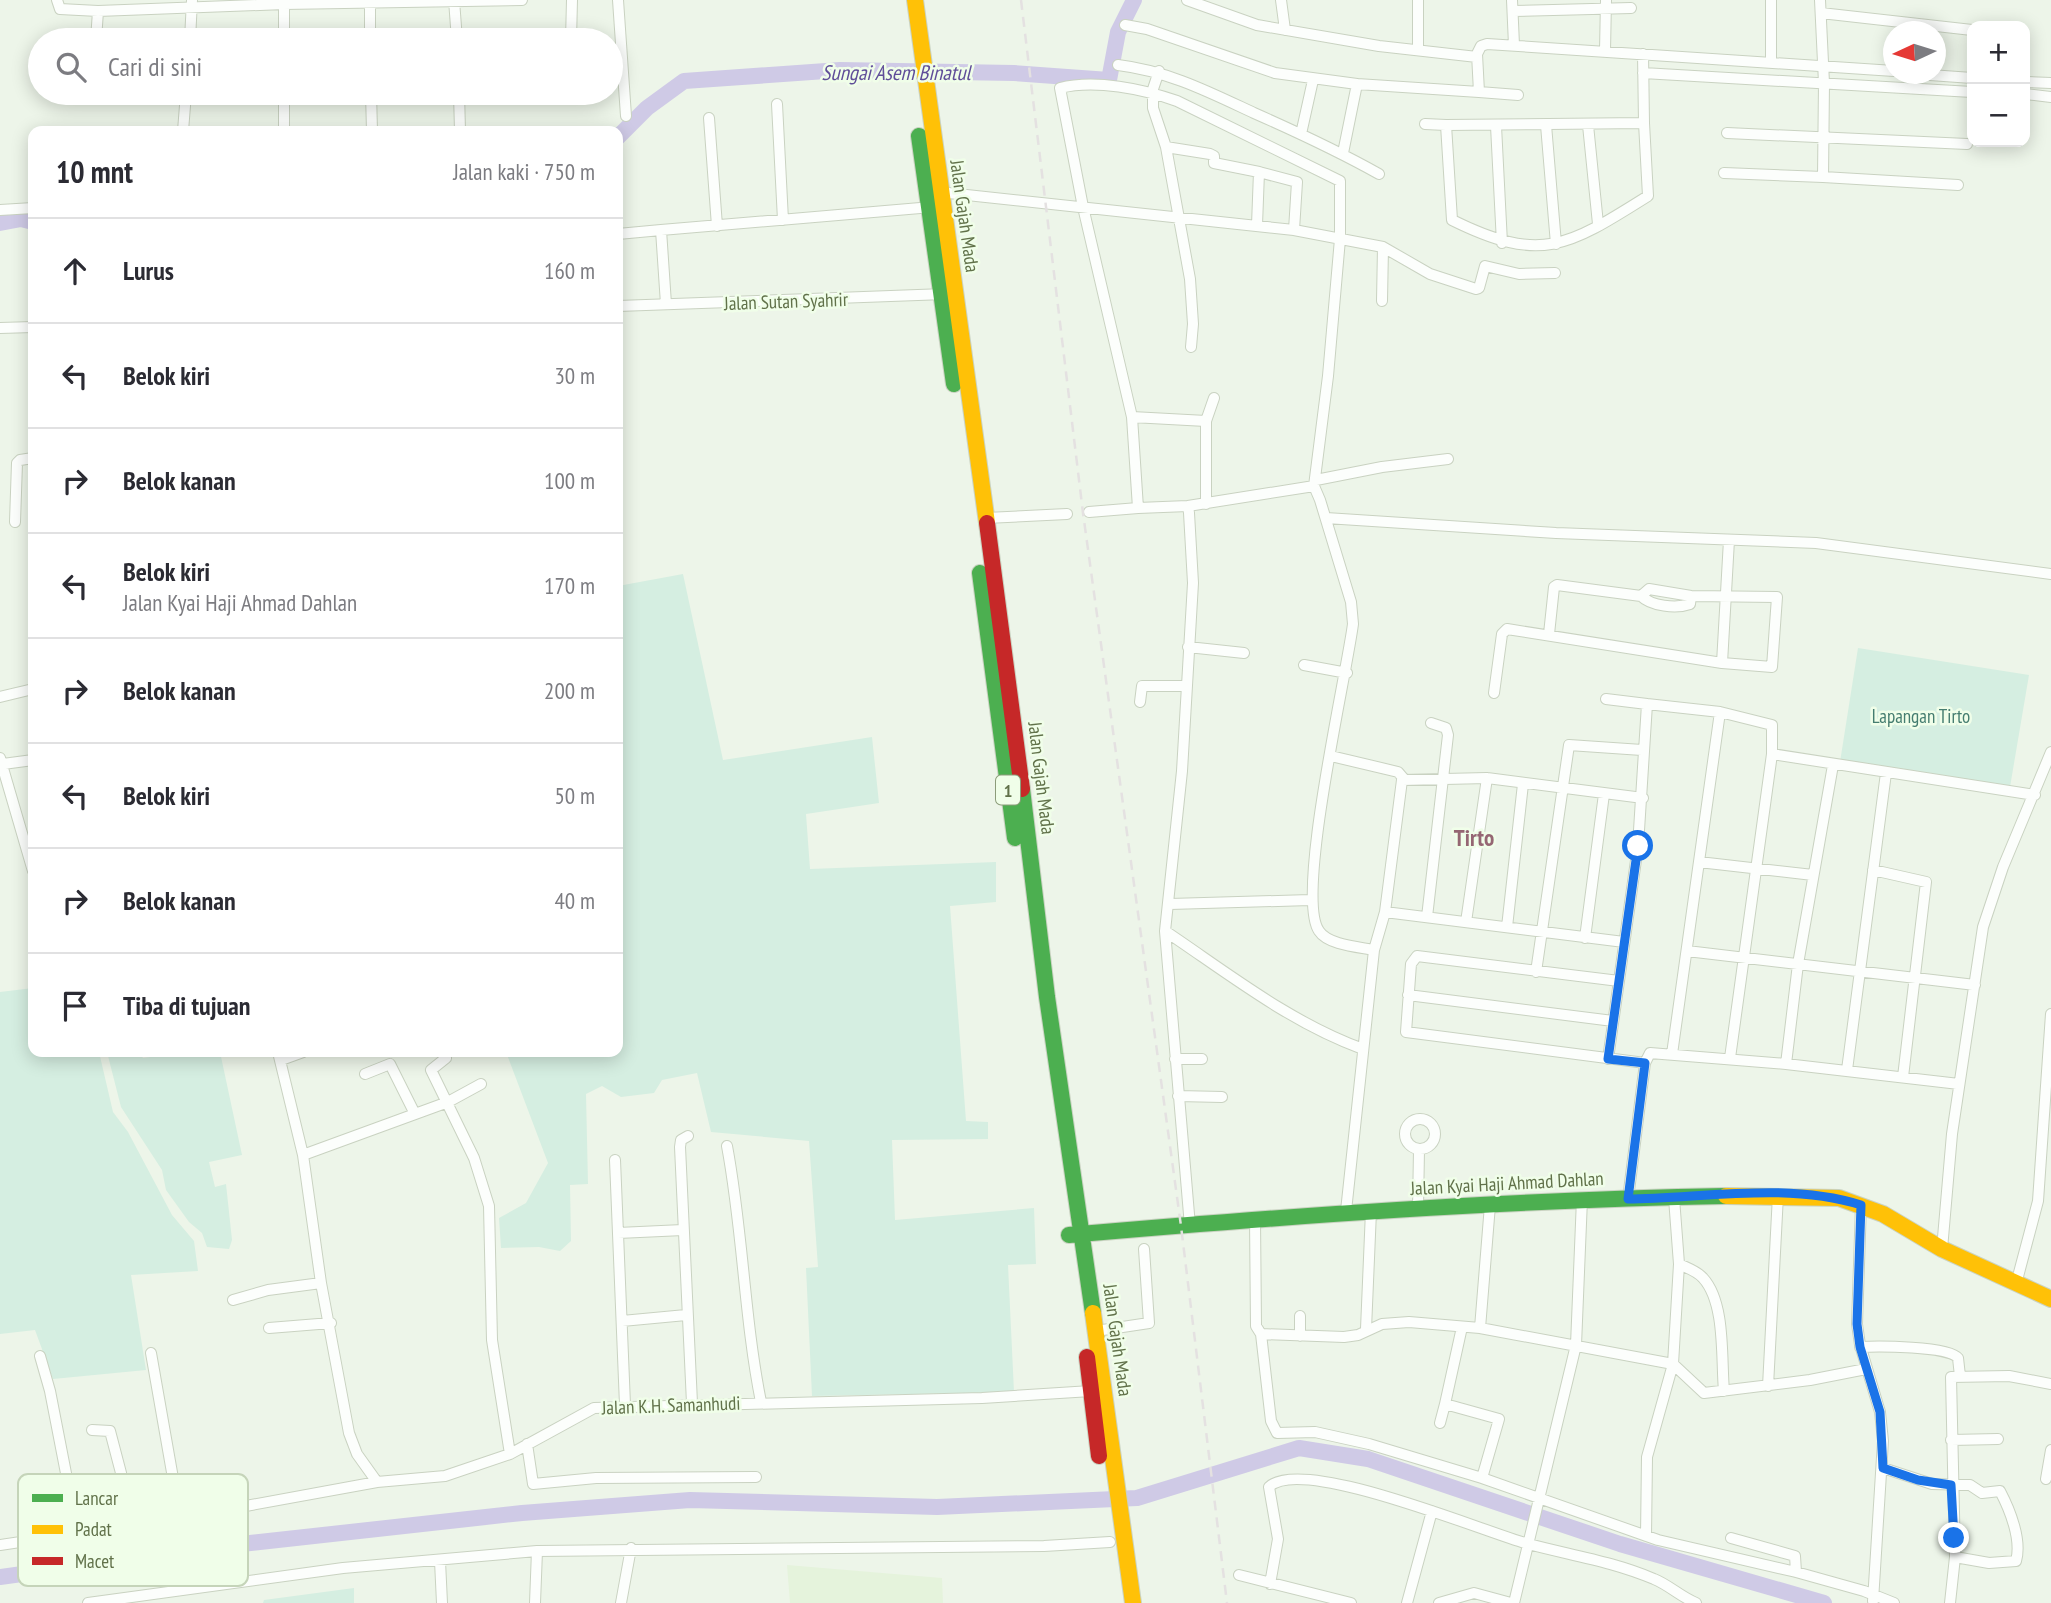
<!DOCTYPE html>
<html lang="id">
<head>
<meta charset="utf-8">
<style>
  :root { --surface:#fff; --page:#f7f7f7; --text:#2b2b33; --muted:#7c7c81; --line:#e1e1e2 }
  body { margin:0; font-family:"PT Sans Narrow",sans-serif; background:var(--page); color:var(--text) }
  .controls { position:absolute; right:21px; top:21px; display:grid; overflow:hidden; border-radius:14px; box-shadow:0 4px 18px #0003 }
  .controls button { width:63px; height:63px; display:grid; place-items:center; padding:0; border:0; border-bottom:2px solid var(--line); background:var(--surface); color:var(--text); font:35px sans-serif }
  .compass { position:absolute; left:1883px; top:21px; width:63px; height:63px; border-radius:50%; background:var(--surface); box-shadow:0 4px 18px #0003; rotate:266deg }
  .stop { position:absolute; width:21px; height:21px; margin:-16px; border:5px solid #1a73e8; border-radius:50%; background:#fff }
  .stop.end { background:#1a73e8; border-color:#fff; box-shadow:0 2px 7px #0008 }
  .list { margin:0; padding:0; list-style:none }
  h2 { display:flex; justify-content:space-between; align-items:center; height:91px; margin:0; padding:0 28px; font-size:30px }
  h2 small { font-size:23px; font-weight:400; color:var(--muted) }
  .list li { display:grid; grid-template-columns:46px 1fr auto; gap:21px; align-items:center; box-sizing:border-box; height:105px; padding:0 28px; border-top:2px solid var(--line) }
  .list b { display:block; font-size:26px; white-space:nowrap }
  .list p { margin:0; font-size:23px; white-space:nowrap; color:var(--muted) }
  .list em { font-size:23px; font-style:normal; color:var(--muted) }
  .icon { flex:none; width:38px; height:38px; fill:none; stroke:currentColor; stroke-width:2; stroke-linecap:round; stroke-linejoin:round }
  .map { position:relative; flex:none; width:2051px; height:1603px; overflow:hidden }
  .search { position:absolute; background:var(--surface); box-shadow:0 4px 18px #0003; left:28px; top:28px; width:595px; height:77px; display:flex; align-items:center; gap:18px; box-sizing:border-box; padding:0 24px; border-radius:38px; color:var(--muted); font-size:26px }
  .panel { position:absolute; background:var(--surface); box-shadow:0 4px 18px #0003; left:28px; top:126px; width:595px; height:931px; border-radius:14px }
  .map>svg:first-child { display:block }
  .residential { fill:#e5f3dc }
  .green { fill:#d5eee1 }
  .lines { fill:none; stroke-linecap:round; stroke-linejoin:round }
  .river { stroke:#cfcae6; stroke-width:16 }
  .street-casing { stroke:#c9d2c1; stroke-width:12 }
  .fast-casing { stroke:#cad3c2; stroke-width:18 }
  .slow-casing { stroke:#cad3c2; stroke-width:18 }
  .jam-casing { stroke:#cad3c2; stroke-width:18 }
  .street { stroke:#fcfefc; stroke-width:10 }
  .fast { stroke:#4caf50; stroke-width:16 }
  .slow { stroke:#ffc107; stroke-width:16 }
  .jam { stroke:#c62828; stroke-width:16 }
  .rail { stroke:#e4e1e1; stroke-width:2.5; stroke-dasharray:10 7; stroke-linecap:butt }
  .route { stroke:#1a73e8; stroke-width:9 }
  .labels { text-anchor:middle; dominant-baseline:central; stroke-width:5; stroke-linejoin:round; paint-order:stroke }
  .shield { fill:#f0fee9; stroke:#8c9c7a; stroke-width:2 }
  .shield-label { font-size:18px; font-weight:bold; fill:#61724a }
  .street-label { font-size:19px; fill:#61724a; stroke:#f0fee9 }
  .park-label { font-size:19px; fill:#457d70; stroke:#f0fee9 }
  .water-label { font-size:21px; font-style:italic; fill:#604e99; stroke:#f0fee9 }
  .quarter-label { font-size:23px; font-weight:bold; fill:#956673; stroke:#f0fee9 }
  .key { fill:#f0fee9; stroke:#c5d4b9; stroke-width:2 }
  .key-label { font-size:19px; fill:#61724a }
</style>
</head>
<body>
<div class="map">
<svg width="2051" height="1603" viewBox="0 0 2051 1603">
  <rect width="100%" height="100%" fill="#edf5e9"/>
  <path class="residential" d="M787 1565 942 1578 943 1603H790Z"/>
  <path class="green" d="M683 574 723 760 872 737 879 803 806 814 810 869 996 862V902L950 906 966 1121 988 1122V1139L892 1140 895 1220 1034 1208 1036 1264 1008 1265 1014 1392 812 1396 806 1268 818 1267 809 1141 711 1132 697 1073 662 1080 654 1093 621 1097 602 1086 586 1094 588 1184 570 1185 571 1241 560 1251 539 1247 501 1248 499 1218 526 1203 548 1163 506 1052H618V586Z
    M1858 648 2029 675 2010 787 1840 762Z
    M33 988V1052H99L113 1112 128 1132 172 1215 194 1241 198 1271 131 1275 146 1370 53 1379 35 1330 0 1334V992Z
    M107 1052H139L143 1058 183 1052H220L242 1155 209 1162 215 1187 226 1184 232 1240 229 1249 207 1247 202 1233 189 1222 166 1190 162 1170 121 1107Z
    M354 1588V1603H263L264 1600Z"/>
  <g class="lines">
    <path class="river" d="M618 137 647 108 684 81 840 70 1014 73 1109 80 1118 32 1134 0
      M0 223 21 219 33 222
      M0 1577 223 1546 522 1513 690 1500 937 1507 1137 1498 1299 1448 1368 1459 1620 1544 1824 1603"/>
    <defs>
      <path id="street" d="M57 0 60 9 98 11 284 4 522 0
        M284 0V40
        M370 0V40
        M454 0 457 40
        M618 0 626 116
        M1187 0 1257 25 1379 46 1477 57
        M1281 0 1285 30
        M1418 0V50
        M1512 0 1514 45
        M1820 0 1824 83 1823 177 1958 185
        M1513 11 1631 8
        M1821 13 1972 30
        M1125 25 1147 29 1275 73 1357 84 1479 92 1477 54 1481 46 1487 44 1894 71
        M96 40 98 11
        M190 40 192 0
        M571 40 572 0
        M1605 51 1606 0
        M1643 54 1644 123
        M1771 62V0
        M1118 65C1168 71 1209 92 1254 113 1297 132 1338 151 1379 174
        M1159 71 1153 89V108L1166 147 1190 279 1193 324 1191 347
        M1643 73 1972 92
        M1916 74 1972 78
        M2025 82 2051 83
        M1479 92 1518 95
        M371 93 372 131
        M459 93 460 131
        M2025 94 2051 97
        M777 104 783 220
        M709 118 717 226
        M1644 123 1648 196C1567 247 1541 264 1452 220L1446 125Z
        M1425 124 1446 125
        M1546 125 1556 244
        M1588 125 1598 224
        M1496 126 1502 243
        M183 131 186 93
        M284 131V93
        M1727 133 1967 144
        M1301 134 1313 80
        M1166 147 1210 154 1214 156V163L1259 172 1257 225
        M1343 153 1357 84
        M1259 172 1297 182 1294 230
        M1724 173 1823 177
        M939 192 1294 230 1383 247 1430 274 1476 289 1479 288 1485 266 1519 274 1555 273
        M0 210 33 208
        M618 234 661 230
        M1382 301 1383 247
        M666 304 661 230 932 207
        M618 306 945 294
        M0 328 33 327
        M1132 417 1206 421
        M1316 480 1382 467 1448 459
        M1206 504V421L1214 398
        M1188 506 1314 486 1320 500 1351 602 1353 624C1346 678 1295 897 1319 931 1328 945 1359 947 1374 950
        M1089 512 1138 508
        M986 518 1067 514
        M1326 518 1556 533 1816 543 2051 574
        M15 522 17 463 20 460 33 458
        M1641 596 1649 589 1691 596 1777 597 1772 667 1722 663
        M1549 634 1554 587 1557 585 1641 596C1651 606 1676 609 1690 604L1691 596
        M1188 647 1244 653
        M1304 665 1347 673
        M1494 693 1502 634 1507 629 1722 663 1729 540
        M0 697 33 689
        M1606 699 1647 704
        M1140 702 1142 686H1186
        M1772 754 2035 795
        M1331 756 1398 772 1404 779
        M0 758 33 871
        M3 764 33 760
        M1699 862 1813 875
        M1873 870 1926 882 1903 1077
        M1170 904 1310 900
        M1385 912 1624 942
        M1427 917 1448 735 1446 728 1431 723
        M1466 922 1487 778
        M1507 927 1523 784
        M1165 931C1229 974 1291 1023 1363 1049
        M1585 938 1604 794
        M1687 951 1975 985
        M1536 972 1569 745 1642 750
        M1619 981 1417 956 1411 964 1406 1032 1645 1063
        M1408 995 1613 1021
        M278 1052 303 1155 321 1283 349 1433 357 1454 377 1482
        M444 1052 446 1058 431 1070 474 1158 489 1206 492 1340 510 1454
        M1672 1054 1720 712
        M1175 1059H1202
        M1608 1059 1638 846 1647 704 1720 712 1772 725V754L1730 1058
        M281 1060 303 1052
        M1786 1064 1798 964 1833 765
        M1847 1070 1886 773
        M365 1074 390 1064 415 1114
        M1178 1096 1222 1097
        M1405 1134a15 15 0 1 1 30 0a15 15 0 1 1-30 0Z
        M688 1136 681 1140 680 1147 692 1403
        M727 1146C743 1231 744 1317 761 1402
        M303 1155 448 1102 481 1084
        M615 1160 625 1405
        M1628 1199 1645 1063 1650 1053 1786 1064 1959 1084
        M1861 1205 1857 1324 1860 1345 1880 1412 1883 1441 1873 1601
        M1418 1208 1419 1150
        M1346 1211 1374 950 1385 912 1402 780 1487 778 1643 798
        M1255 1219 1256 1326 1261 1334 1271 1421 1277 1433 1315 1432 1369 1444 1482 1478 1658 1540 1796 1572 1864 1591 1894 1603
        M1190 1226 1165 931 1182 771 1193 583 1189 513 1188 506 1138 508 1132 417 1083 207 1060 88C1095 79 1143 89 1177 101L1340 181V239L1328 376 1314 486
        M618 1233 683 1230
        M1942 1249 1952 1134 1983 927 2003 867 2051 752
        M1679 1264C1687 1268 1697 1271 1703 1278 1726 1303 1721 1360 1724 1391
        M2016 1284 2038 1201 2051 1014
        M233 1300 268 1290 321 1283
        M1300 1316V1336
        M622 1321 686 1315
        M1462 1327 1445 1404 1499 1419 1482 1478
        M269 1328 331 1323
        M1480 1328 1673 1364 1679 1264 1674 1198
        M1366 1329 1371 1211
        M1096 1331 1149 1323 1144 1249
        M1261 1334 1344 1337 1358 1335 1382 1324 1409 1322 1480 1328 1490 1205
        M1860 1347C1877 1346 1949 1346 1958 1358L1960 1376
        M151 1353 180 1518
        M40 1356 50 1391 78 1535
        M1768 1386 1778 1195
        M1440 1423 1445 1404
        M92 1430 110 1431 121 1473 128 1525
        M1951 1440 1998 1439
        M527 1444 533 1484 596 1478 756 1477
        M1883 1468 1932 1484 1970 1485 1982 1493 2000 1491C2010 1510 2022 1540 2016 1561L1989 1563 1955 1557
        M2046 1479 2051 1450
        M1646 1536 1647 1457 1673 1364 1704 1393 1810 1380 1866 1369
        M1731 1538 1795 1556 1796 1572
        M0 1545 180 1518 377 1482 445 1476 510 1454 594 1408 982 1398 1091 1391
        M440 1561 442 1603
        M1239 1575 1351 1603
        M1270 1584 1278 1539 1269 1487C1301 1455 1482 1531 1525 1543 1569 1555 1612 1561 1654 1579 1669 1585 1681 1597 1696 1603
        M88 1603 343 1568 537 1551 1044 1546 1110 1542
        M535 1603 537 1551
        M621 1603 631 1548
        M1407 1603 1432 1511
        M1439 1603 1474 1593 1511 1603
        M1514 1603 1576 1345 1582 1199
        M1950 1603 1955 1557 1951 1377 2009 1376 2051 1384"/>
      <path id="fast" d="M919 136 954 384
        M980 573 1015 838
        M1022 789 1047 997 1093 1313
        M1069 1235C1288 1216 1506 1200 1726 1196"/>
      <path id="slow" d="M915 0 987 523
        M1726 1196 1839 1198 1883 1214 1942 1249 2051 1299
        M1093 1313 1133 1603"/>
      <path id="jam" d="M987 523 1022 789
        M1087 1357 1099 1456"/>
    </defs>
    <use href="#street" class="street-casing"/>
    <use href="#fast" class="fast-casing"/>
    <use href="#slow" class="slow-casing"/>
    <use href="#jam" class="jam-casing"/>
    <use href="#street" class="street"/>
    <use href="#fast" class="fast"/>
    <use href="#slow" class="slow"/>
    <use href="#jam" class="jam"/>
    <path class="rail" d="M1021 0 1083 513 1181 1226 1227 1603"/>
  </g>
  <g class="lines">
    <path class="route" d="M1638 846 1608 1059 1645 1063 1628 1199C1704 1198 1788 1182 1861 1205L1857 1324 1860 1347 1880 1412 1883 1468 1918 1480 1951 1485 1954 1538"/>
  </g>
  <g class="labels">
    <rect class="shield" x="996" y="775.5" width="24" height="29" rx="5"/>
    <g class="shield-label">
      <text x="1008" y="790">1</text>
    </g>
    <g class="street-label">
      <text transform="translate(965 216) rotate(82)">Jalan Gajah Mada</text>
      <text transform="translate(786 301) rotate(-2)">Jalan Sutan Syahrir</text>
      <text transform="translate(1042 778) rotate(83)">Jalan Gajah Mada</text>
      <text transform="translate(1507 1183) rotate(-3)">Jalan Kyai Haji Ahmad Dahlan</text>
      <text transform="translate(1118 1340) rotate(82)">Jalan Gajah Mada</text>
      <text transform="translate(671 1405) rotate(-2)">Jalan K.H. Samanhudi</text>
    </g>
    <g class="park-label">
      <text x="1921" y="716">Lapangan Tirto</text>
    </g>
    <g class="water-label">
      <text x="896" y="72">Sungai Asem Binatul</text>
    </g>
    <g class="quarter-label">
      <text x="1474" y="837">Tirto</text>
    </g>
  </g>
  <rect x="18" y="1474" width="230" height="112" rx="10" class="key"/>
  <rect x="32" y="1494" width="31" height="8" fill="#4caf50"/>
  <rect x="32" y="1525" width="31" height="9" fill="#ffc107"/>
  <rect x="32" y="1557" width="31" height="8" fill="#c62828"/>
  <g class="key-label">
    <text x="75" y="1505">Lancar</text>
    <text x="75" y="1536">Padat</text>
    <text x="75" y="1568">Macet</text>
  </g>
</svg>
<div class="controls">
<button>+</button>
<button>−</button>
</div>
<svg class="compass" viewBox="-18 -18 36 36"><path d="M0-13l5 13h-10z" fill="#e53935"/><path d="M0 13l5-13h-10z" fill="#7c7c81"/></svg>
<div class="stop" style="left:1638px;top:846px"></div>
<div class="stop end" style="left:1954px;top:1538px"></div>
<div class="search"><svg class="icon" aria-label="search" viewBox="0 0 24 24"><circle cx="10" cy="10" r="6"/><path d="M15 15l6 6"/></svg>Cari di sini</div>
<section class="panel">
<h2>10 mnt<small>Jalan kaki · 750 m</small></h2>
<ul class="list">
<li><svg class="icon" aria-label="ahead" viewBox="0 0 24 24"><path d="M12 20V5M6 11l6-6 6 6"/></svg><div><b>Lurus</b></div><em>160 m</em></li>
<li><svg class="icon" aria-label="left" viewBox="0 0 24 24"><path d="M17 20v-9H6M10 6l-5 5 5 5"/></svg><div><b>Belok kiri</b></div><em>30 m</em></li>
<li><svg class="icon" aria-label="right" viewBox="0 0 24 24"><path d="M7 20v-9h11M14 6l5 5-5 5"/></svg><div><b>Belok kanan</b></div><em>100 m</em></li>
<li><svg class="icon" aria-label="left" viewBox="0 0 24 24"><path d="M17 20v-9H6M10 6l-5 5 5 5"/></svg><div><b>Belok kiri</b><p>Jalan Kyai Haji Ahmad Dahlan</p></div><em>170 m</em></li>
<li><svg class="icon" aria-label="right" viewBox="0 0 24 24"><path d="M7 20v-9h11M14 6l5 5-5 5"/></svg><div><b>Belok kanan</b></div><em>200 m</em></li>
<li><svg class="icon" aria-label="left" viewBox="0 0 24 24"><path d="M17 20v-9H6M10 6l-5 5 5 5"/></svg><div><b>Belok kiri</b></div><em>50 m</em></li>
<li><svg class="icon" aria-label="right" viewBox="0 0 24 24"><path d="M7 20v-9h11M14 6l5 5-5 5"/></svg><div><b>Belok kanan</b></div><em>40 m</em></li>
<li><svg class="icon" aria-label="arrive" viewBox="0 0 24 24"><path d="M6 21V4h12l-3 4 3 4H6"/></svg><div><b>Tiba di tujuan</b></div></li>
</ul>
</section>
</div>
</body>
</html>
